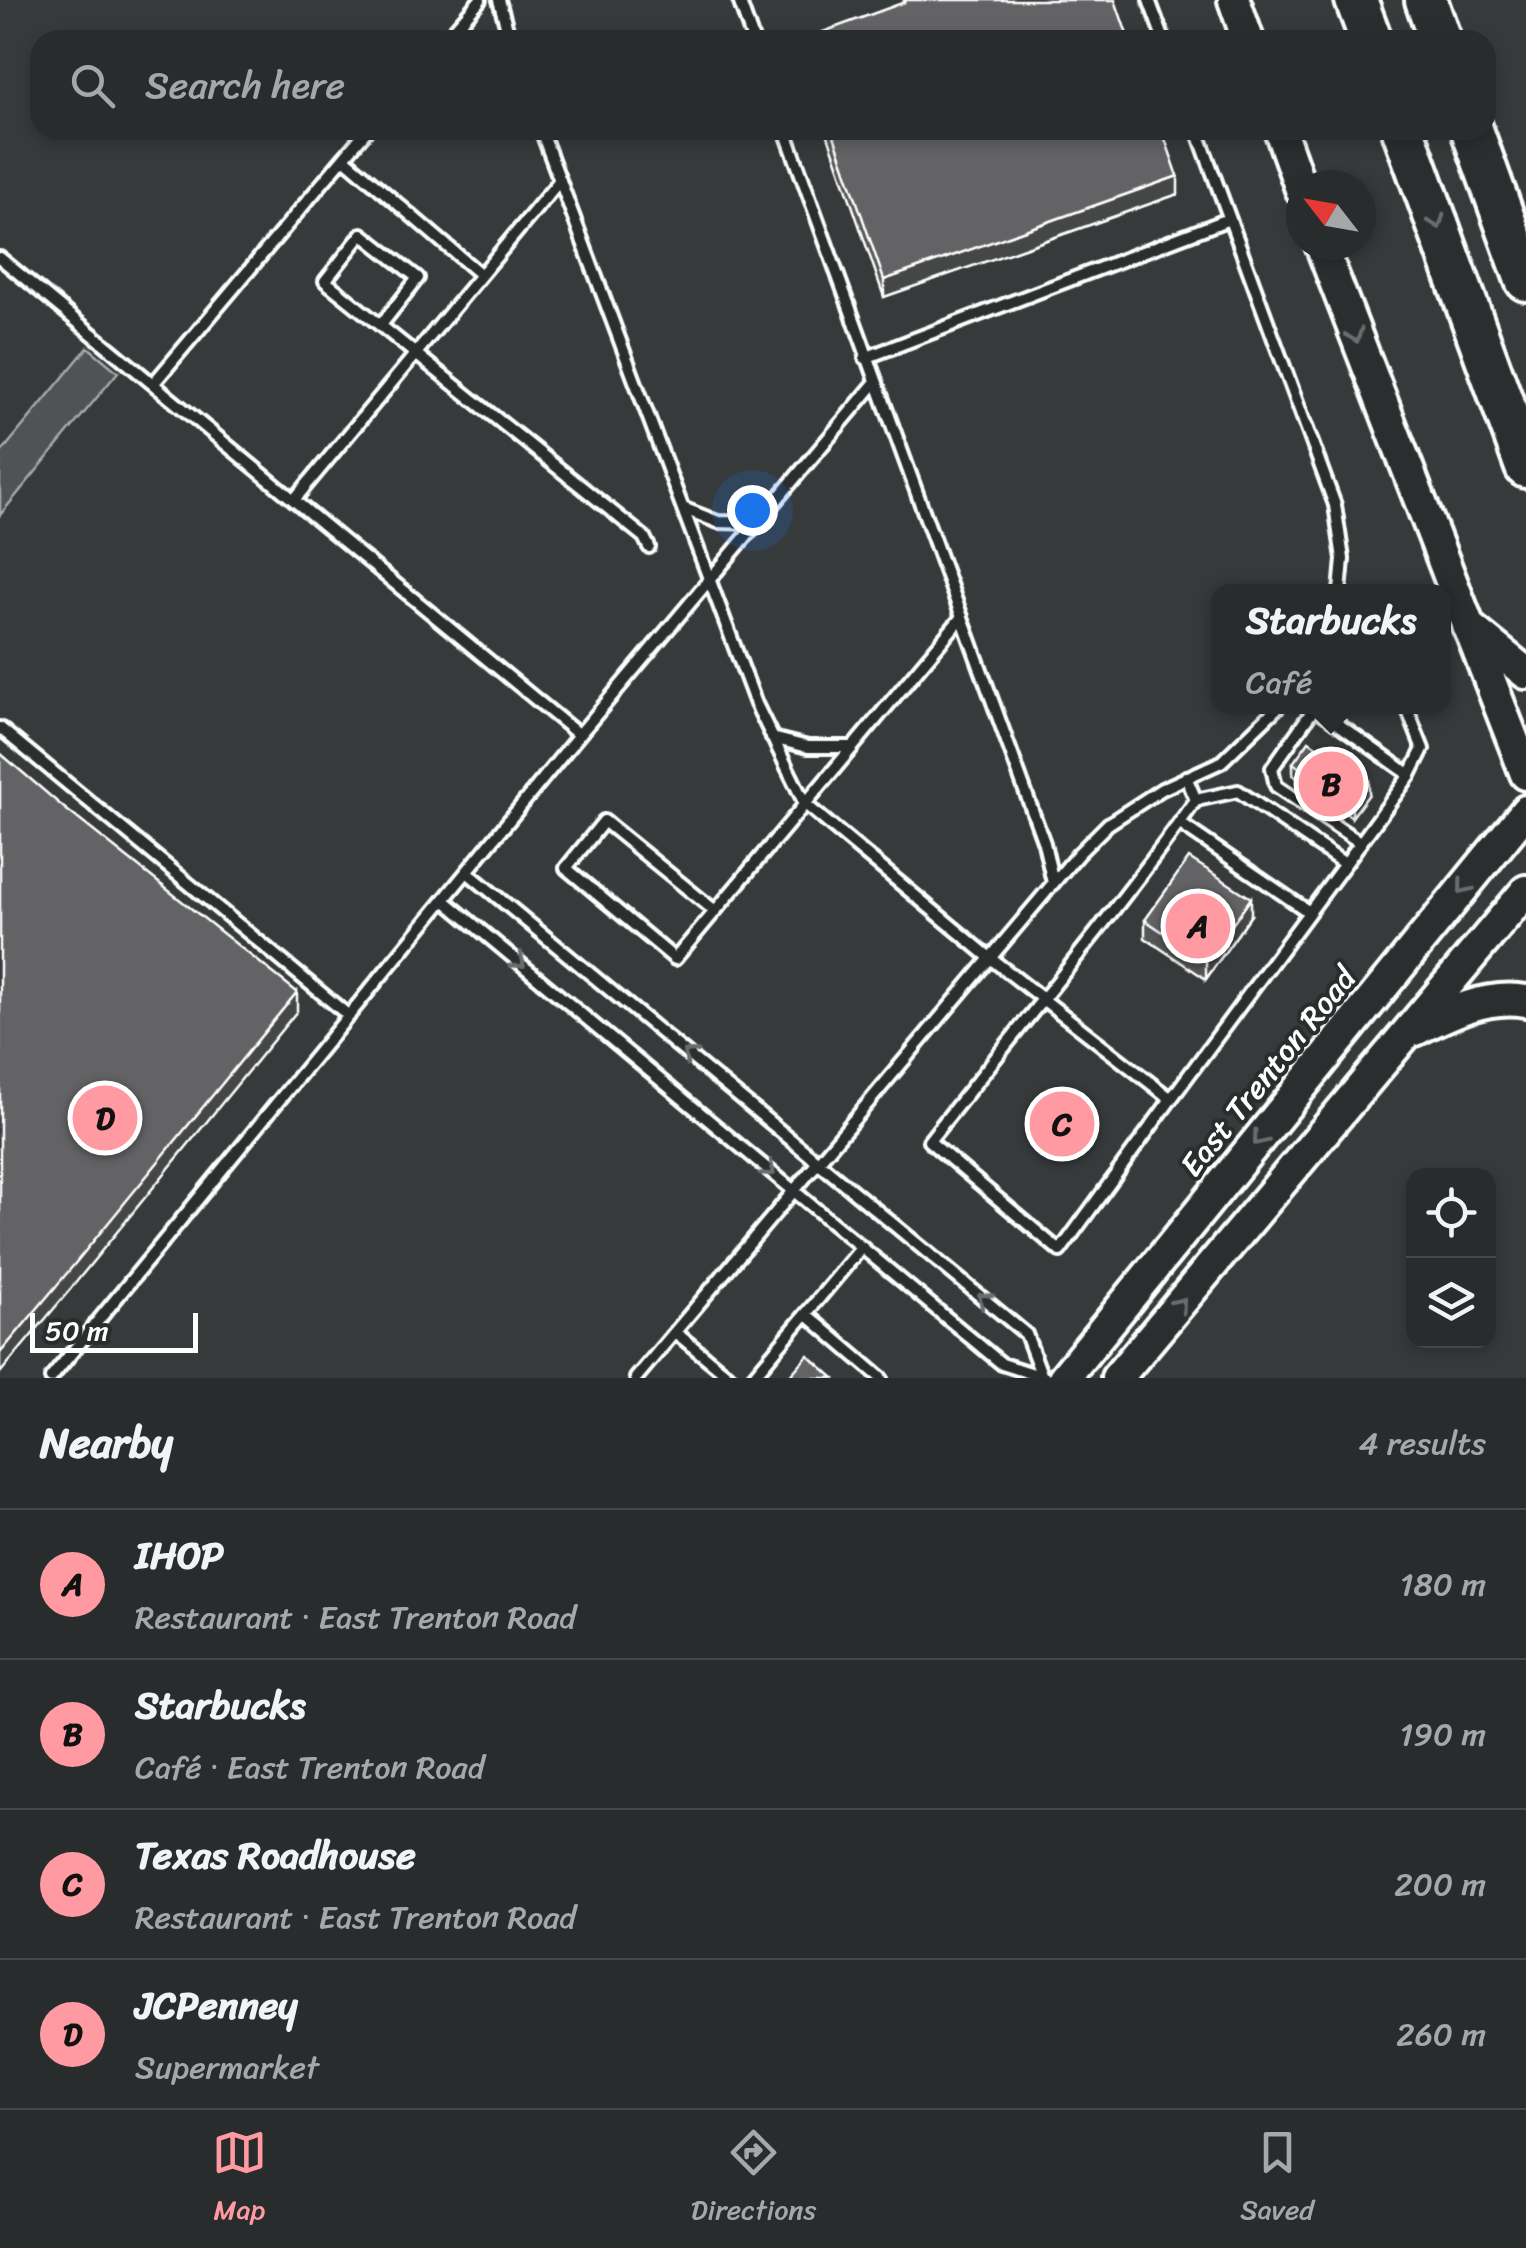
<!DOCTYPE html>
<html lang="en">
<head>
<meta charset="utf-8">
<style>
  :root { --surface:#292c2c; --page:#353838; --text:#f1f3f6; --muted:#a5a7a9; --line:#454848; --accent:#ff9aa2 }
  body { margin:0; font-family:Sriracha,sans-serif; background:var(--page); color:var(--text) }
  .controls { position:absolute; right:30px; bottom:30px; display:grid; overflow:hidden; border-radius:20px; box-shadow:0 5px 15px #0003 }
  .controls button { width:90px; height:90px; display:grid; place-items:center; padding:0; border:0; border-bottom:2px solid var(--line); background:var(--surface); color:var(--text); font:50px sans-serif }
  .compass { position:absolute; left:1286px; top:170px; width:90px; height:90px; border-radius:50%; background:var(--surface); box-shadow:0 5px 15px #0003; rotate:301deg }
  .scale { position:absolute; left:30px; bottom:25px; width:168px; box-sizing:border-box; padding-left:10px; border:5px solid #fff; border-top:0; font-size:28px; line-height:35px; white-space:nowrap; color:#fff; -webkit-text-stroke:8px #2a2d2e; paint-order:stroke }
  .you { position:absolute; left:752px; top:510px; width:35px; height:35px; margin:-25px; border:8px solid #fff; border-radius:50%; background:#1a73e8; box-shadow:0 0 0 15px #1a73e833 }
  .badge { display:grid; place-items:center; width:65px; height:65px; border-radius:50%; background:var(--accent); color:#111; font-size:32px; font-weight:700 }
  .pin { position:absolute; translate:-50% -50%; border:5px solid #fff; box-shadow:0 2px 10px #0006 }
  .popup { position:absolute; left:1211px; top:584px; width:240px; height:130px; box-sizing:border-box; display:grid; place-content:center; border-radius:20px; background:var(--surface); filter:drop-shadow(0 2px 8px #0005); font-size:32px; white-space:nowrap; color:var(--muted) }
  .popup b { font-size:38px; color:var(--text) }
  .popup::after { content:''; position:absolute; left:50%; top:100%; margin-left:-20px; border:20px solid transparent; border-top-color:var(--surface) }
  .list { margin:0; padding:0; list-style:none }
  h2 { display:flex; justify-content:space-between; align-items:center; height:130px; margin:0; padding:0 40px; font-size:42px }
  h2 small { font-size:32px; font-weight:400; color:var(--muted) }
  .list li { display:grid; grid-template-columns:65px 1fr auto; gap:30px; align-items:center; box-sizing:border-box; height:150px; padding:0 40px; border-top:2px solid var(--line) }
  .list b { display:block; font-size:38px; white-space:nowrap }
  .list p { margin:0; font-size:32px; white-space:nowrap; color:var(--muted) }
  .list em { font-size:32px; font-style:normal; color:var(--muted) }
  .icon { flex:none; width:55px; height:55px; fill:none; stroke:currentColor; stroke-width:2; stroke-linecap:round; stroke-linejoin:round }
  .map { position:relative; flex:none; width:1526px; height:1378px; overflow:hidden }
  .search { position:absolute; background:var(--surface); box-shadow:0 5px 15px #0003; left:30px; right:30px; top:30px; height:110px; display:flex; align-items:center; gap:25px; box-sizing:border-box; padding:0 35px; border-radius:30px; color:var(--muted); font-size:38px }
  .sheet { height:730px; background:var(--surface) }
  nav { display:flex; justify-content:space-around; align-items:center; box-sizing:border-box; height:140px; border-top:2px solid var(--line); background:var(--surface); font-size:28px; color:var(--muted) }
  nav a { display:grid; justify-items:center; gap:5px }
  nav .on { color:var(--accent) }
  .map>svg:first-child { display:block }
  .green { fill:#505354; stroke:#a8a9aa; stroke-width:2.5 }
  .lines { fill:none; stroke-linecap:round; stroke-linejoin:round }
  .service-casing { stroke:#fff; stroke-width:18 }
  .secondary-casing { stroke:#fff; stroke-width:38 }
  .motorway-casing { stroke:#fff; stroke-width:48 }
  .service { stroke:#2a2d2e; stroke-width:10 }
  .secondary { stroke:#2a2d2e; stroke-width:30 }
  .motorway { stroke:#2a2d2e; stroke-width:40 }
  .wall { fill:#555657; stroke:#fff; stroke-width:2.5 }
  .shaded-wall { fill:#454647; stroke:#fff; stroke-width:2.5 }
  .building { fill:#636465; stroke:#fff; stroke-width:2.5 }
  .oneway { stroke:#6a6c6d }
  .labels { text-anchor:middle; dominant-baseline:central; stroke-width:8; stroke-linejoin:round; paint-order:stroke }
  .street-label { font-size:32px; fill:#fff; stroke:#2a2d2e }
</style>
</head>
<body>
<div class="map">
<svg width="1526" height="1378" viewBox="0 0 1526 1378">
  <rect width="100%" height="100%" fill="#373a3b"/>
  <filter id="ink" filterUnits="userSpaceOnUse"><feTurbulence type="fractalNoise" baseFrequency=".01" numOctaves="2"/><feDisplacementMap in="SourceGraphic" scale="20" xChannelSelector="R" yChannelSelector="G"/><feConvolveMatrix kernelMatrix="1 2 1 2 8 2 1 2 1" color-interpolation-filters="sRGB"/></filter>
  <g filter="url(#ink)">
    <path class="green" d="M88 347 118 372 0 515V454Z"/>
    <g class="lines">
      <defs>
        <path id="service" d="M499 0 510 39
          M739 0 753 40
          M1149 0 1164 40
          M445 40 480 0
          M463 40 480 34 510 37
          M541 130 756 704 805 804 990 958 1171 1099 1060 1251 929 1141C1019 1028 1112 917 1196 800L1186 777
          M785 130 1044 843 1053 883
          M1197 130 1335 505 1343 559 1340 592
          M344 158 481 275
          M0 258 579 735
          M381 325 418 278 362 234 325 281 644 537 649 547
          M865 358 1229 219
          M153 384 367 130
          M294 500 560 180
          M685 509 718 522 756 523
          M1314 707 1410 775
          M1313 710 1272 768 1276 786 1361 843
          M0 728 349 1016
          M772 738 808 747H853
          M1179 823 1309 912
          M1345 864 1410 775 1423 749 1406 706
          M467 872 1026 1334 1041 1374
          M444 900 1002 1364 1046 1378
          M715 911 604 821 566 868 675 959C771 846 866 732 961 618
          M1171 1099 1345 864 1238 791 1196 800
          M806 1314 881 1378
          M675 1332 731 1378
          M51 1378 579 735 874 384
          M636 1378 1078 854 1108 824 1162 789 1221 762 1279 706
          M752 1378 862 1247"/>
        <path id="secondary" d="M1234 0 1248 40
          M1280 130 1301 189
          M1321 245 1526 774
          M1468 626 1526 673
          M1415 1030C1449 1013 1487 994 1526 1001
          M1064 1378 1526 811
          M1117 1378 1526 891"/>
        <path id="motorway" d="M1356 0 1371 40
          M1426 0 1440 40
          M1403 130 1526 467
          M1472 130 1526 280"/>
      </defs>
      <use href="#service" class="service-casing"/>
      <use href="#secondary" class="secondary-casing"/>
      <use href="#motorway" class="motorway-casing"/>
      <use href="#service" class="service"/>
      <use href="#secondary" class="secondary"/>
      <use href="#motorway" class="motorway"/>
    </g>
    <path class="wall" d="M826 130H1162L1178 194 884 297Z
      M1293 763 1369 794 1352 817 1293 775Z
      M1251 915 1206 979 1145 938V920Z"/>
    <path class="shaded-wall" d="M1178 176V194L884 297V280Z
      M1369 782V794L1352 817V806Z
      M1251 898V915L1206 979V961Z
      M297 992V1011L73 1286 0 1373V1353Z"/>
    <path class="building" d="M904 0H1115L1129 40H801L905 2Z
      M832 130H1162L1178 176 884 280Z
      M1309 741 1369 782 1352 806 1293 763Z
      M0 753 63 807 297 992 73 1266 0 1353Z
      M1189 858 1251 898 1206 961 1145 920Z
      M808 1355 834 1378H788Z"/>
    <defs><path id="oneway-chevron" d="M-2-3.5L2.5 0L-2 3.5" fill="none" stroke-width="1.6" stroke-linecap="round" stroke-linejoin="round" transform="scale(2.5)"/></defs>
    <g class="oneway">
      <use href="#oneway-chevron" transform="translate(1437 222) rotate(70)"/>
      <use href="#oneway-chevron" transform="translate(1355 336) rotate(70)"/>
      <use href="#oneway-chevron" transform="translate(1464 887) rotate(129)"/>
      <use href="#oneway-chevron" transform="translate(519 962) rotate(40)"/>
      <use href="#oneway-chevron" transform="translate(689 1055) rotate(-141)"/>
      <use href="#oneway-chevron" transform="translate(1259 1139) rotate(129)"/>
      <use href="#oneway-chevron" transform="translate(769 1170) rotate(40)"/>
      <use href="#oneway-chevron" transform="translate(984 1299) rotate(-140)"/>
      <use href="#oneway-chevron" transform="translate(1180 1304) rotate(-50)"/>
    </g>
  </g>
  <g class="labels">
    <g class="street-label">
      <text transform="translate(1268 1072) rotate(-51)">East Trenton Road</text>
    </g>
  </g>
</svg>
<div class="controls">
<button><svg class="icon" aria-label="locate" viewBox="0 0 24 24"><circle cx="12" cy="12" r="6"/><path d="M12 2v4M12 18v4M2 12h4M18 12h4"/></svg></button>
<button><svg class="icon" aria-label="layers" viewBox="0 0 24 24"><path d="M12 4l9 5-9 5-9-5zM3 14l9 5 9-5"/></svg></button>
</div>
<svg class="compass" viewBox="-18 -18 36 36"><path d="M0-13l5 13h-10z" fill="#e53935"/><path d="M0 13l5-13h-10z" fill="#a5a7a9"/></svg>
<div class="scale">50 m</div>
<div class="you"></div>
<div class="pin badge" style="left:1198px;top:926px">A</div>
<div class="pin badge" style="left:1331px;top:784px">B</div>
<div class="popup"><b>Starbucks</b>Café</div>
<div class="pin badge" style="left:1062px;top:1124px">C</div>
<div class="pin badge" style="left:105px;top:1118px">D</div>
<div class="search"><svg class="icon" aria-label="search" viewBox="0 0 24 24"><circle cx="10" cy="10" r="6"/><path d="M15 15l6 6"/></svg>Search here</div>
</div>
<section class="sheet">
<h2>Nearby<small>4 results</small></h2>
<ul class="list">
<li><span class="badge">A</span><div><b>IHOP</b><p>Restaurant · East Trenton Road</p></div><em>180 m</em></li>
<li><span class="badge">B</span><div><b>Starbucks</b><p>Café · East Trenton Road</p></div><em>190 m</em></li>
<li><span class="badge">C</span><div><b>Texas Roadhouse</b><p>Restaurant · East Trenton Road</p></div><em>200 m</em></li>
<li><span class="badge">D</span><div><b>JCPenney</b><p>Supermarket</p></div><em>260 m</em></li>
</ul>
</section>
<nav>
<a class="on"><svg class="icon" aria-label="map" viewBox="0 0 24 24"><path d="M3 6l6-2 6 2 6-2v14l-6 2-6-2-6 2zM9 4v14M15 6v14"/></svg>Map</a>
<a><svg class="icon" aria-label="directions" viewBox="0 0 24 24"><path d="M12 3l9 9-9 9-9-9zM9 14v-3h6M13 9l2 2-2 2"/></svg>Directions</a>
<a><svg class="icon" aria-label="saved" viewBox="0 0 24 24"><path d="M7 4h10v16l-5-4-5 4z"/></svg>Saved</a>
</nav>
</body>
</html>
